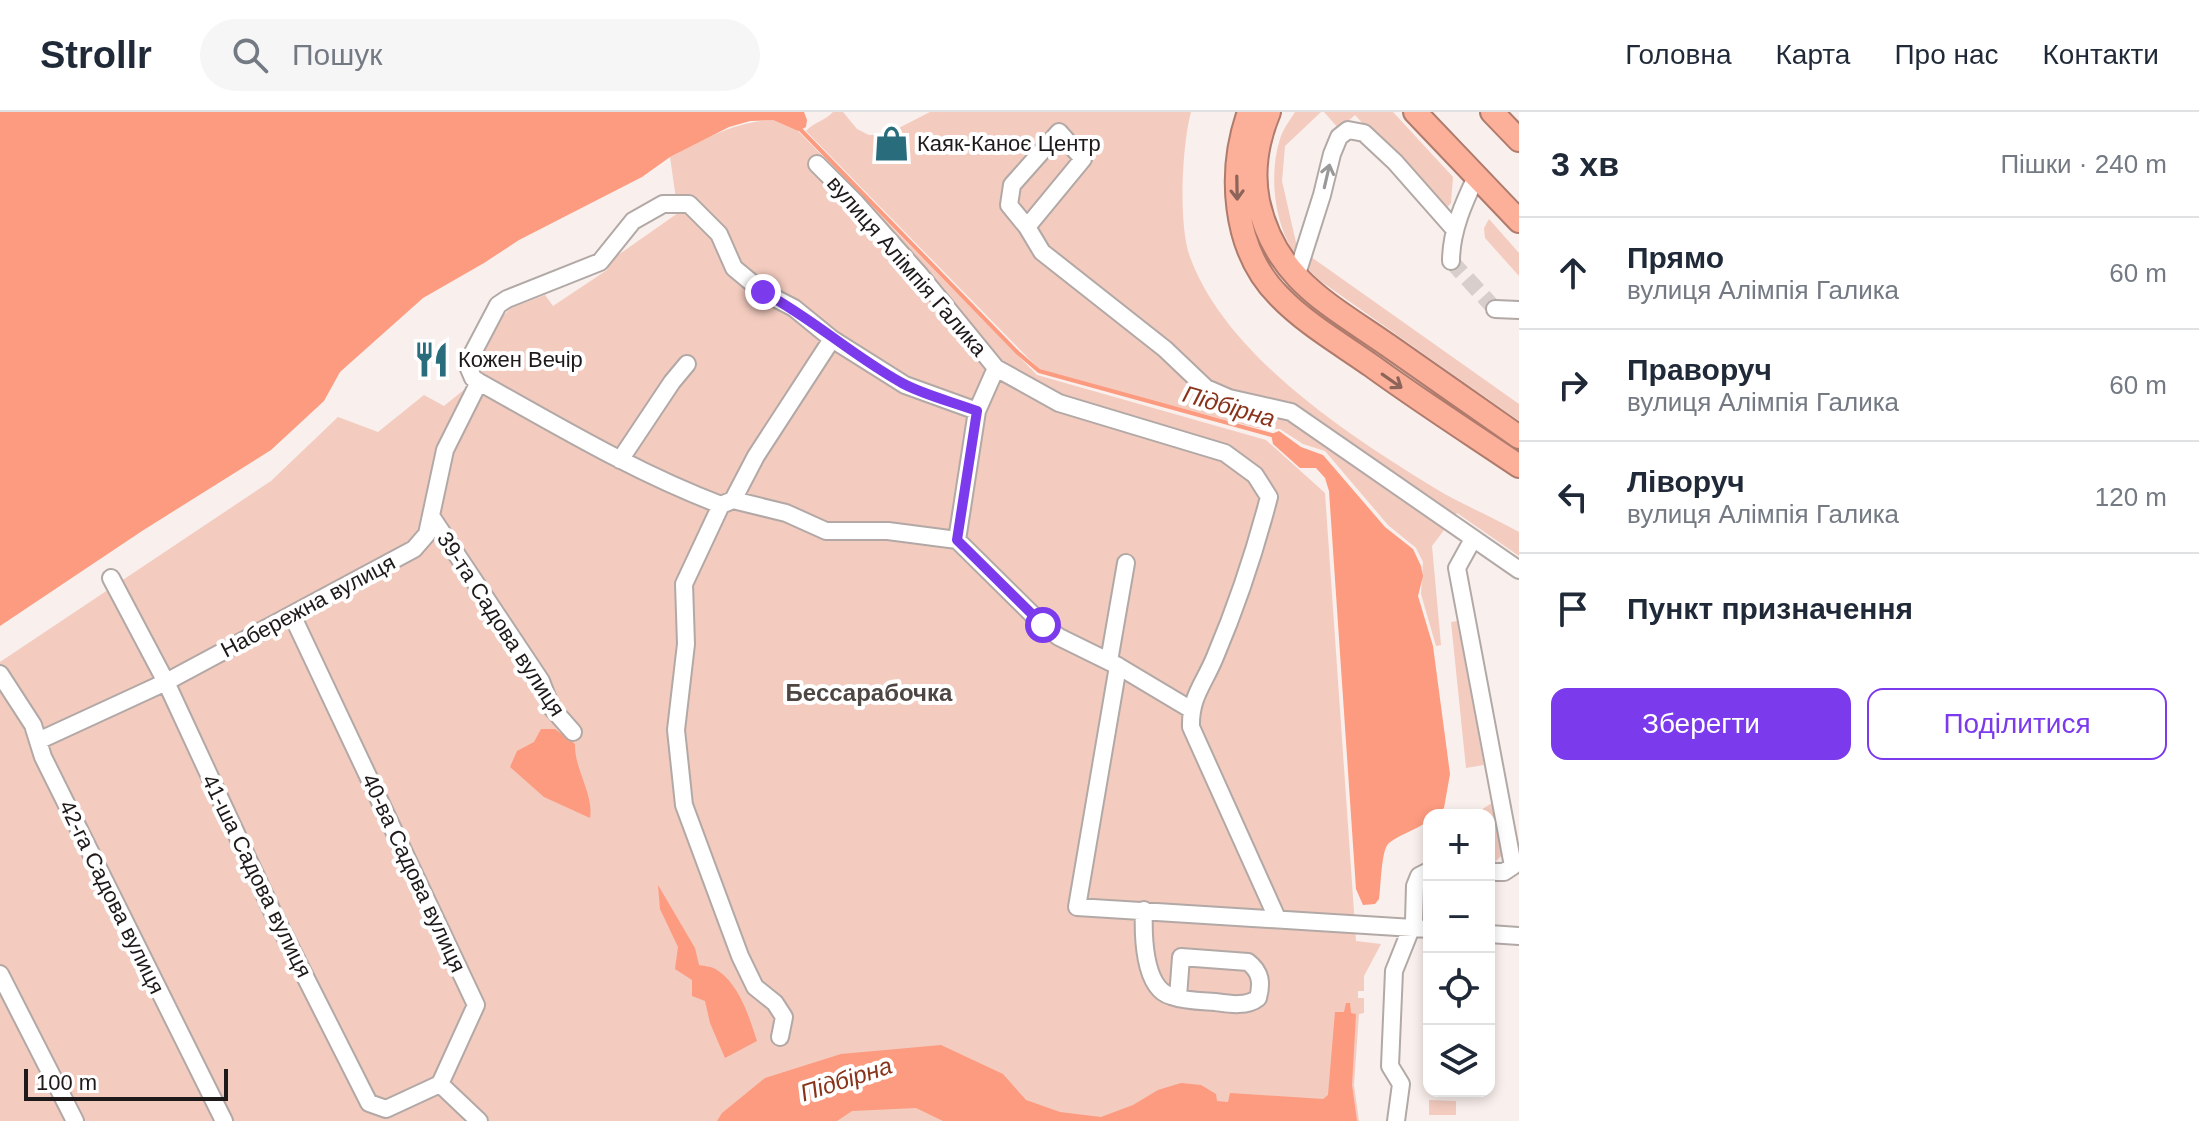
<!DOCTYPE html>
<html lang="uk">
<head>
<meta charset="utf-8">
<style>
  :root { --surface:#fff; --page:#f6f6f7; --text:#1f2937; --muted:#747a83; --line:#e0e1e3; --accent:#7c3aed }
  body { margin:0; font-family:Helvetica,sans-serif; background:var(--page); color:var(--text) }
  .controls { position:absolute; right:24px; bottom:24px; display:grid; overflow:hidden; border-radius:16px; box-shadow:0 4px 12px #0003 }
  .controls button { width:72px; height:72px; display:grid; place-items:center; padding:0; border:0; border-bottom:2px solid var(--line); background:var(--surface); color:var(--text); font:40px sans-serif }
  .scale { position:absolute; left:24px; bottom:20px; width:204px; box-sizing:border-box; padding-left:8px; border:4px solid #1e1a19; border-top:0; font-size:22px; line-height:28px; white-space:nowrap; color:#1e1a19; -webkit-text-stroke:6px #fff; paint-order:stroke }
  .stop { position:absolute; width:24px; height:24px; margin:-18px; border:6px solid #7c3aed; border-radius:50%; background:#fff }
  .stop.end { background:#7c3aed; border-color:#fff; box-shadow:0 2px 8px #0008 }
  .list { margin:0; padding:0; list-style:none }
  h2 { display:flex; justify-content:space-between; align-items:center; height:104px; margin:0; padding:0 32px; font-size:34px }
  h2 small { font-size:26px; font-weight:400; color:var(--muted) }
  .list li { display:grid; grid-template-columns:52px 1fr auto; gap:24px; align-items:center; box-sizing:border-box; height:112px; padding:0 32px; border-top:2px solid var(--line) }
  .list b { display:block; font-size:30px; white-space:nowrap }
  .list p { margin:0; font-size:26px; white-space:nowrap; color:var(--muted) }
  .list em { font-size:26px; font-style:normal; color:var(--muted) }
  .actions { display:flex; gap:16px; padding:24px 32px }
  .actions a { flex:1; padding:18px 0; border:2px solid var(--accent); border-radius:16px; text-align:center; font-size:28px; color:var(--accent) }
  .actions .main { background:var(--accent); color:#fff }
  .icon { flex:none; width:44px; height:44px; fill:none; stroke:currentColor; stroke-width:2; stroke-linecap:round; stroke-linejoin:round }
  .map { position:relative; flex:none; width:1519px; height:1009px; overflow:hidden }
  header { display:flex; align-items:center; gap:48px; box-sizing:border-box; height:112px; padding:0 40px; background:var(--surface); border-bottom:2px solid var(--line) }
  header strong { font-size:38px }
  nav { display:flex; gap:44px; margin-inline-start:auto; font-size:28px }
  .search { width:560px; height:72px; background:var(--page); display:flex; align-items:center; gap:20px; box-sizing:border-box; padding:0 28px; border-radius:44px; color:var(--muted); font-size:30px }
  main { display:flex }
  aside { flex:1; background:var(--surface) }
  .map>svg:first-child { display:block }
  .green { fill:#f3cbbf }
  .water { fill:#fc9b7f }
  .lines { fill:none; stroke-linecap:round; stroke-linejoin:round }
  .stream { stroke:#fc9b7f; stroke-width:4 }
  .minor-tunnel { stroke:#d8cfcc; stroke-width:16; stroke-dasharray:16 8; stroke-linecap:butt }
  .minor-casing { stroke:#b2a9a6; stroke-width:20 }
  .highway-casing { stroke:#ae7b6c; stroke-width:26 }
  .minor { stroke:#fff; stroke-width:16 }
  .highway { stroke:#fcaf99; stroke-width:22 }
  .oneway { stroke:#9a9898 }
  .oneway2 { stroke:#8d6459 }
  .route { stroke:#7c3aed; stroke-width:10 }
  .labels { text-anchor:middle; dominant-baseline:central; stroke-width:8; stroke-linejoin:round; paint-order:stroke }
  .poi-label { font-size:22px; fill:#1e1a19; stroke:#fff; text-anchor:start }
  .street-label { font-size:22px; fill:#1e1a19; stroke:#fff }
  .water-label { font-size:24px; font-style:italic; fill:#89341a; stroke:#fff }
  .neighbourhood-label { font-size:24px; font-weight:bold; fill:#4e4643; stroke:#fff }
</style>
</head>
<body>
<header>
<strong>Strollr</strong>
<div class="search"><svg class="icon" aria-label="search" viewBox="0 0 24 24"><circle cx="10" cy="10" r="6"/><path d="M15 15l6 6"/></svg>Пошук</div>
<nav><a>Головна</a><a>Карта</a><a>Про нас</a><a>Контакти</a></nav>
</header>
<main>
<div class="map">
<svg width="1519" height="1009" viewBox="0 0 1519 1009">
  <rect width="100%" height="100%" fill="#f9efec"/>
  <path class="green" d="M833 0H843L857 17 869 23H885L930 0H1191C1182 33 1178 113 1190 145 1226 243 1346 322 1433 375 1460 392 1491 404 1519 420V444L1457 401 1432 434 1441 533 1436 534 1421 482 1423 450 1416 436 1388 413 1325 339 1303 332 1280 317 1257 316 1077 269 1039 257 806 19C814 10 825 9 833 0Z
    M1295 0H1321L1285 34 1282 69 1297 135 1519 292V309L1319 168C1307 156 1295 145 1288 130 1273 100 1270 58 1280 27 1283 17 1290 8 1295 0Z
    M1324 0H1393L1453 65 1451 91 1443 100 1355 3 1339 17Z
    M773 8 798 19 1037 263 1266 328 1325 381 1356 829 1381 832 1364 864V879H1358V886H1364V901L1359 902 1354 973 1359 1009H0V550L271 369 338 305 378 320 424 283 444 294 481 264 471 255 492 226 488 219 511 196 545 183 553 194 607 158 611 148 678 101 670 45C706 27 732 10 773 8Z
    M1489 107 1519 141V164L1485 126 1484 116Z
    M1458 509 1484 653 1466 656 1451 510Z
    M1495 689 1507 738 1495 750H1489V703H1473Z
    M1429 988 1456 989V1003H1429Z"/>
  <path class="water" d="M0 0H804L807 8 806 15 798 19 773 8 750 9 729 15 670 45 642 65 519 128 484 151 423 186 340 260 324 289 271 338 142 419 0 514Z
    M1279 319 1301 335 1323 343 1385 415 1413 437 1421 454 1423 464 1418 484 1433 534 1450 662 1444 696 1435 703H1429V708C1417 718 1402 721 1389 731 1381 737 1381 775 1379 787L1375 792 1363 793 1356 777 1329 379 1325 366 1316 356H1300L1273 332 1271 322Z
    M541 617H555L575 632C574 657 594 682 590 706L544 685 510 655 517 639 534 630Z
    M658 773 695 836 699 853C705 854 713 855 717 858 740 873 749 905 757 929L725 946 710 911 705 889 692 884V868L675 857 678 835 660 797Z
    M1346 891H1350L1351 901 1356 902 1352 973 1357 1009H943L916 996 852 999 837 1009H717L722 1001 765 966 841 942 941 933 1003 962 1026 988 1060 1000 1101 1005 1133 993 1158 978 1181 971 1201 973 1216 982 1217 989 1228 990 1230 981 1323 987 1328 983 1335 900H1344Z"/>
  <g class="lines">
    <path class="stream" d="M799 16 1018 241 1039 259 1275 324"/>
    <path class="minor-tunnel" d="M1451 149 1495 197"/>
    <defs>
      <path id="minor" d="M817 52 856 91 920 163 996 256 1059 291 1225 341 1255 363 1269 385C1255 439 1237 493 1215 545 1204 572 1190 585 1191 615L1277 806
        M1027 115 1009 93 1012 73 1059 20 1083 47 1027 115 1042 140 1165 237 1206 276 1229 286 1291 300 1519 458
        M1451 149C1451 119 1464 90 1477 63
        M1296 165 1322 83 1332 42 1339 25 1348 18 1364 21 1395 50 1455 118
        M1495 197 1519 198
        M977 299 905 273 832 227 794 196 763 180 734 156 719 122 689 92H663L633 109 600 150 507 187 498 193 467 252 473 266 479 270C558 314 636 361 721 393L733 388 786 401 826 419H888L957 428 1043 513 1059 525 1118 554 1190 597
        M620 348 672 270 687 252
        M733 388 756 344 832 227
        M721 393 684 472 686 532 676 618 684 693 740 844 755 875 775 891 784 905 780 925
        M431 404 541 569 551 595 573 620
        M1473 427 1457 456 1513 754 1504 760H1489
        M957 428 977 299 996 256
        M111 466 166 570 273 801 369 991 386 997 440 972
        M292 503 476 893 440 972 479 1009
        M1109 549 1126 451
        M1118 554 1077 795 1429 817
        M0 562 33 613 43 645 224 1009
        M38 629 166 570 414 437 427 422 445 338 479 270
        M1144 798C1143 821 1143 876 1171 884 1185 889 1201 889 1215 890 1229 892 1247 895 1258 886 1262 871 1261 860 1248 850L1181 845 1178 885
        M1489 822 1519 824
        M0 862 75 1009
        M1396 1009 1401 972 1390 954 1394 859 1414 809 1415 774 1419 764 1429 759"/>
      <path id="highway" d="M1249 0C1228 59 1232 137 1279 184 1306 212 1341 232 1372 254 1420 289 1470 321 1519 354
        M1269 0C1257 29 1252 59 1258 89 1275 167 1329 192 1389 234 1432 264 1476 295 1519 325
        M1415 0 1519 109
        M1492 0 1519 28"/>
    </defs>
    <use href="#minor" class="minor-casing"/>
    <use href="#highway" class="highway-casing"/>
    <use href="#minor" class="minor"/>
    <use href="#highway" class="highway"/>
  </g>
  <defs><path id="oneway-shaft" d="M-6 0H5M1.5-3L5.5 0L1.5 3" fill="none" stroke-width="1.6" stroke-linecap="round" stroke-linejoin="round" transform="scale(2)"/></defs>
  <use class="oneway" href="#oneway-shaft" transform="translate(1327 64) rotate(-77)"/>
  <g class="oneway2">
    <use href="#oneway-shaft" transform="translate(1237 76) rotate(89)"/>
    <use href="#oneway-shaft" transform="translate(1392 269) rotate(35)"/>
  </g>
  <g class="lines">
    <path class="route" d="M763 180C812 206 853 244 902 271 924 283 953 290 977 299L957 428 1043 513"/>
  </g>
  <defs>
    <symbol id="shop-bare" viewBox="-9 -9 18 18"><path d="M-5-2.5h2.3a2.7 3.5 0 0 1 5.4 0H5L5.5 6h-11ZM-1.5-2.5h3a1.5 2.3 0 0 0-3 0Z" fill="#296d7d" stroke="#fff" stroke-width="2.5" paint-order="stroke"/></symbol>
    <symbol id="restaurant-bare" viewBox="-9 -9 18 18"><path d="M-5-6h1v4h1v-4h1v4h1v-4h1v5L-1.5 .5V6h-2V.5L-5-1ZM5-6V6H3V1.5H1.5Q1.5-4 5-6Z" fill="#296d7d" stroke="#fff" stroke-width="2.5" paint-order="stroke"/></symbol>
  </defs>
  <g fill-rule="evenodd">
    <use href="#shop-bare" x="866" y="6" width="51" height="51"/>
    <use href="#restaurant-bare" x="406" y="222" width="51" height="51"/>
  </g>
  <g class="labels">
    <g class="poi-label">
      <text x="917" y="31">Каяк-Каноє Центр</text>
      <text x="458" y="247">Кожен Вечір</text>
    </g>
    <g class="street-label">
      <text transform="translate(907 154) rotate(49)">вулиця Алімпія Галика</text>
      <text transform="translate(308 494) rotate(-28)">Набережна вулиця</text>
      <text transform="translate(501 512) rotate(57)">39-та Садова вулиця</text>
      <text transform="translate(414 761) rotate(65)">40-ва Садова вулиця</text>
      <text transform="translate(257 764) rotate(64)">41-ша Садова вулиця</text>
      <text transform="translate(112 785) rotate(64)">42-га Садова вулиця</text>
    </g>
    <g class="water-label">
      <text transform="translate(1229 294) rotate(16)">Підбірна</text>
      <text transform="translate(846 967) rotate(-18)">Підбірна</text>
    </g>
    <g class="neighbourhood-label">
      <text x="869" y="580">Бессарабочка</text>
    </g>
  </g>
</svg>
<div class="controls">
<button>+</button>
<button>−</button>
<button><svg class="icon" aria-label="locate" viewBox="0 0 24 24"><circle cx="12" cy="12" r="6"/><path d="M12 2v4M12 18v4M2 12h4M18 12h4"/></svg></button>
<button><svg class="icon" aria-label="layers" viewBox="0 0 24 24"><path d="M12 4l9 5-9 5-9-5zM3 14l9 5 9-5"/></svg></button>
</div>
<div class="scale">100 m</div>
<div class="stop" style="left:1043px;top:513px"></div>
<div class="stop end" style="left:763px;top:180px"></div>
</div>
<aside>
<h2>3 хв<small>Пішки · 240 m</small></h2>
<ul class="list">
<li><svg class="icon" aria-label="ahead" viewBox="0 0 24 24"><path d="M12 20V5M6 11l6-6 6 6"/></svg><div><b>Прямо</b><p>вулиця Алімпія Галика</p></div><em>60 m</em></li>
<li><svg class="icon" aria-label="right" viewBox="0 0 24 24"><path d="M7 20v-9h11M14 6l5 5-5 5"/></svg><div><b>Праворуч</b><p>вулиця Алімпія Галика</p></div><em>60 m</em></li>
<li><svg class="icon" aria-label="left" viewBox="0 0 24 24"><path d="M17 20v-9H6M10 6l-5 5 5 5"/></svg><div><b>Ліворуч</b><p>вулиця Алімпія Галика</p></div><em>120 m</em></li>
<li><svg class="icon" aria-label="arrive" viewBox="0 0 24 24"><path d="M6 21V4h12l-3 4 3 4H6"/></svg><div><b>Пункт призначення</b></div></li>
</ul>
<div class="actions"><a class="main">Зберегти</a><a>Поділитися</a></div>
</aside>
</main>
</body>
</html>
